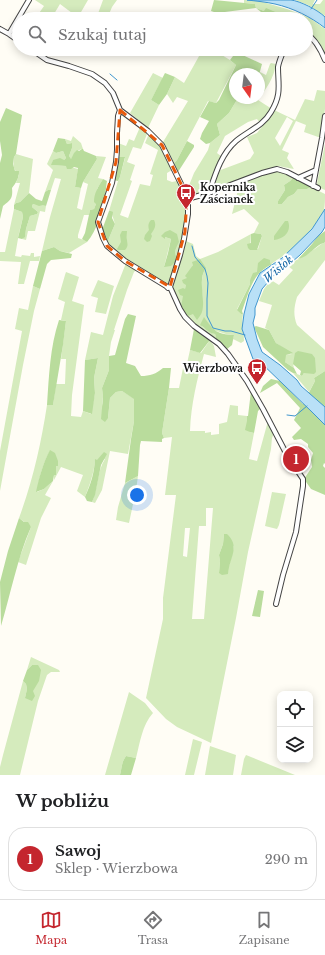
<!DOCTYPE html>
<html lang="pl">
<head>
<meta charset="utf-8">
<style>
  :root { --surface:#fff; --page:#f6f6f6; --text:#202124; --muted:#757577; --line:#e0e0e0; --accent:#c4262e }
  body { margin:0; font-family:"Libre Baskerville",serif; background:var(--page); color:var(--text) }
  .controls { position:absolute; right:12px; bottom:12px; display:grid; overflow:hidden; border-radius:8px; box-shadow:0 2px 10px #0003 }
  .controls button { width:36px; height:36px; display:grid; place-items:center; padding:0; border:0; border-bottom:1px solid var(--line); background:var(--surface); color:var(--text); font:20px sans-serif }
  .compass { position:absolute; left:229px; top:68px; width:36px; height:36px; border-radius:50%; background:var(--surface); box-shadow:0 2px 10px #0003; rotate:166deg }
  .you { position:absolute; left:137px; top:495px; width:14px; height:14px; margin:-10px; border:3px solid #fff; border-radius:50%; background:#1a73e8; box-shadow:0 0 0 6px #1a73e833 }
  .badge { display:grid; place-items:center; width:26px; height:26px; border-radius:50%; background:var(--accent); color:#fff; font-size:13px; font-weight:700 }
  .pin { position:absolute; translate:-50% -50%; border:2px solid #fff; box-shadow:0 1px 4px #0006 }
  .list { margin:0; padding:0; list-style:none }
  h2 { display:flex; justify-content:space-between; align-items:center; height:52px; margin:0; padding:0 16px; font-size:17px }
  h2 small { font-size:13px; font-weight:400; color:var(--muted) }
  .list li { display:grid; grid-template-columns:26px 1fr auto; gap:12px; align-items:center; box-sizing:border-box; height:64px; margin:0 8px 8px; padding:0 8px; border:1px solid var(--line); border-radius:16px }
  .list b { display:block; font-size:15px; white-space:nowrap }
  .list p { margin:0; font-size:13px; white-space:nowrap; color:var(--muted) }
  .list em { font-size:13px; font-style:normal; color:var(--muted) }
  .icon { flex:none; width:22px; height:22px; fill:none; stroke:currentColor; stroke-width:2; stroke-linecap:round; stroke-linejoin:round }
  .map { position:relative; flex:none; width:325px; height:775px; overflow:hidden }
  .search { position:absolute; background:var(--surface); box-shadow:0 2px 10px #0003; left:12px; right:12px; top:12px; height:44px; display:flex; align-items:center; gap:10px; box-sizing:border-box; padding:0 14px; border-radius:22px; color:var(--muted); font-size:15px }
  .sheet { height:124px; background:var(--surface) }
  nav { display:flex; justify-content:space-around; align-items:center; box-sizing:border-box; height:56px; border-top:1px solid var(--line); background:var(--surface); font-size:11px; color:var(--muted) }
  nav a { display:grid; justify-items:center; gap:2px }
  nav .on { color:var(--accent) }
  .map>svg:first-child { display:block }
  .green { fill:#d5ebbd; fill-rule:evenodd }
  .forest { fill:#b9dc9c }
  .water { fill:#b9e0f7; stroke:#3f96cf }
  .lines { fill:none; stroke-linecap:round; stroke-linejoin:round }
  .stream { stroke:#3f96cf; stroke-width:1 }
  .street-casing { stroke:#444; stroke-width:6 }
  .street { stroke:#fff; stroke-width:4 }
  .marked { fill:none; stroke:#e8590c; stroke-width:3; stroke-dasharray:8 5; stroke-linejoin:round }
  .labels { text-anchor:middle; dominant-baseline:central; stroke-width:4; stroke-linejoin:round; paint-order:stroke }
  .poi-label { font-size:10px; font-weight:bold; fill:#111; stroke:#fff; text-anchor:start }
  .water-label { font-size:11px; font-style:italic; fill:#1768a6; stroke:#fff }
</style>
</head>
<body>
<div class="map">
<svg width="325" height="775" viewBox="0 0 325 775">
  <rect width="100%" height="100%" fill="#fffdf5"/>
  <path class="green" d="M35 0H88L77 19H68L72 13 60 4 51 19H35L44 6Z
    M103 0H117L112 7 107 19H96Z
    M244 0H256L287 9 310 18 325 29V57L306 32V19H280L279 14 264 11 256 8 255 4 244 3Z
    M295 0H315L313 4H320L323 0H325V16L308 5Z
    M203 49H212L230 60 236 65 216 103 208 101 177 160 174 163 163 142 188 101 177 97 173 103 167 94 175 77 184 83Z
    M271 63 276 64C274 78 266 89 258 100L272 109 269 113 260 123 257 119 248 122 225 136 217 153 222 157 208 192 192 196C189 195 187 191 186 188H188L194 173 208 150 210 143 220 135 217 124 229 113 238 98H259V89L262 84 259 83V75L260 72 266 75 270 64Z
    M153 73 163 78 151 100 159 105 148 128 130 113Z
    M317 90 325 91V109L321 138 304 132 306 125 296 121 282 150 289 153 287 158 294 169 278 166 214 189 218 171 250 159 254 153 247 137 257 133 264 124 274 110 295 120 305 99 314 101ZM287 117 293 121 280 146 275 138Z
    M140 127 146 132 147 134 141 149 133 147 127 162 135 165 130 180 132 181 120 215 128 218 140 184 150 186 153 175 150 174 158 150 145 143 148 136 150 135 162 149 172 170 167 173V180L172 182 177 181 185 198 186 205V213L181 247 169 283 166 284 117 254 107 243 115 224 111 211H109L118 181 120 177 125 158 118 157V143L126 146 129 139 134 141ZM177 234 175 255 164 267 171 239 165 237Z
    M73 136 81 143 83 149C76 150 74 154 71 160L69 156 72 148V143L67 144 65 139 71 141Z
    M325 144V190L318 187 317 183Z
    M53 151 56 153 63 151 66 158 64 160H53L52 165 67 166 78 169 75 187 81 188 77 208 82 210 88 184 83 182 97 159 96 156 106 157 98 178 103 179 97 189 96 204 94 209 90 210 89 215H84L78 235V238L84 240 87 242 69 253 60 251 54 247 42 251 50 217 61 179 55 178 51 190H48L45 192 53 170 47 164Z
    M16 154 33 159 29 193 20 202 16 203 14 205 20 183H16L19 175C13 169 13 166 14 157Z
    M279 170 294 177 290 181 284 185 285 190 278 201 282 204 288 197 294 194 298 189H307L311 187 325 194C325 199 325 205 324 210 318 225 299 243 286 254 281 258 275 260 271 265L270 260 250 280V284L237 309 241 314H243C241 324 244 331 244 341L241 343 233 339 234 335 226 334 213 330 204 318 202 326 209 332 215 334 216 337 215 339 191 321 185 315 203 301C202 290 200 279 205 269L193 265 187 278 184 299 181 307 174 291 173 286 186 241 193 244 196 256 200 259 218 252 251 234 250 250 258 249 262 236 261 234 254 233 259 223 244 209 232 214 240 182 266 173Z
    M34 204H43L46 206 45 212 40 211 35 231H28L26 240 22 239 25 236 26 229 30 216 37 214 38 212 32 207V205Z
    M14 209 22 212 23 217 19 233 15 256 21 257 22 255 30 256 31 253H34V257L40 256 39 261H30L24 284H18L21 262 0 261V252H5Z
    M325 242V260L297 297C294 307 293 315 297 325L325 350V371L314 378 315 381 309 392 293 373 297 374 302 376 304 373 293 364 294 368 285 362V355L292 354 276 343 269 330 265 328 272 305 259 301 264 289 271 280 279 285 293 270 288 266C292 264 295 260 299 259 304 256 308 253 313 250 317 248 320 244 324 243Z
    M126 263 137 269 134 272 127 290 114 330H115L111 342 109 356V370L102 388 103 397 102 404 108 418 110 398 116 392 122 391 135 399 134 421 128 454 110 451 102 490 95 503 92 502C98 488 97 471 105 459L97 461 95 460C94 473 90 484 85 497L77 491 83 475 61 467 54 480V475L56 474V466L50 451C43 463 39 478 37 492L44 489 53 481 45 495 51 498 41 518 26 565 18 562 31 527 19 518C33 480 41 444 47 405H53L56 384H65L66 359H61L66 321 61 320 65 302 58 299 65 275 66 272 79 277 72 301 84 305 72 395 71 416 81 417 83 411 91 414 95 393 94 378 98 358 85 360 91 332 103 335 113 296Z
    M98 280 114 286 106 314 95 312 98 298 91 296Z
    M33 286 40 289 34 311 23 365 0 491V451L22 331 15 329 19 308 28 310Z
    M210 340 214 346 216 357 204 354C197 380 191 404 190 431H205V433L211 432V435L219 434V424L227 422 230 405 238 406V415L247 416 250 432 254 433 249 459 257 461 268 421 274 433 272 438 271 449 248 552 236 618 211 743 177 727 166 719 146 698 163 619V598L176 495H165L172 437 164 438 162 433 169 388H179L183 368H186L190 350 201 353ZM206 508H213L204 619H192L199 526H206ZM185 528H190L187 557 183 556ZM224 534 234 547 229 566 219 573 220 561 219 555 223 544Z
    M138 476 136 490 129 523 116 520 118 507 125 483Z
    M272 492 286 494 279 525 277 529 265 526Z
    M31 657 59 670 60 672H51L47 675 38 701 20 775H0V767L3 755 23 681 26 684 27 689 25 698 33 691 32 665 27 670Z
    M129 692 145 703 153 713C142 725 140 743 136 758L126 756C121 763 122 768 120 775H105L107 768Z
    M193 739 202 742 194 775H185Z
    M210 746 236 755 233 775H205Z
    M246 755 295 775H241L244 759Z"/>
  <path class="forest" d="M214 0 255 4 256 8 264 11 266 8 280 14V19H266L261 12 256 8 217 13 211 11Z
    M236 52 262 64 259 75V74H235V98H238L229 113 217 124 220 135 210 143 206 144 200 139 202 133 209 121 200 117 209 101 216 103 219 100 236 65 230 60Z
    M165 73 175 77 167 94 159 105 151 100Z
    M6 108 22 115 16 154 14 157 13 164 15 171H19C19 178 16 183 12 188 13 198 11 200 3 206L0 219V163L2 155 0 141V122Z
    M58 138 65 139 67 144 72 143V148L69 156 71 159 74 153 77 150 79 151 82 149H83L84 151 96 156 97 159 83 182 81 188 75 187 78 168 74 167 71 169H67L66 166 51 165 53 160 60 158 64 160 66 158 63 151 56 153 53 151Z
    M187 141 194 145V147L178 172 174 163 177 160Z
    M118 157H125L120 177 118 181 113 180Z
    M294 177 311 187 307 189H298L294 194 288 197 282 204H278V201L285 190 284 185 290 181Z
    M103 179 107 181C106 186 106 191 105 197 102 211 97 231 87 242L82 239 85 233 90 210 94 209 96 204 94 202C94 193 98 187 103 179Z
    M48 190H51L46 206 43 205 39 206 34 204 32 205V207L38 212 37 214 30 216 26 229 25 237 22 239 18 238 23 217 22 212 14 209V205L16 203 20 202 29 193 36 199 42 201 45 192Z
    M109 211H111L113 212 112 218 115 224 107 243 102 230Z
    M151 220H154C157 226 154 230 151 234L152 236 150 241 147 242 144 239 145 235 149 230C148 226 148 223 151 220Z
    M285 221H288C292 231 284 239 274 240V236Z
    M170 230 177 234 179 242C175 249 174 253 177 260L171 266 164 267 168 253 171 239 165 237V239L161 236 165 232Z
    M122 231H127C127 234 126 237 127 240 127 244 129 245 125 250H118L117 249 121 242 120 235Z
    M325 231V242L324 243C315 245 309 257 298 259L312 244 318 236Z
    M254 233 261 234 262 236 257 250H250L248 248 247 244 251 243V234Z
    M54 247 60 251 72 254 71 258 51 260 47 264 40 289 33 286 42 251Z
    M264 258 270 260 271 265C252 273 249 293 242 311L243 314H241L237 310 250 284V280L253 273 257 272 258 263Z
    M200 259 206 268C197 280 206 298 202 312 201 315 199 317 197 320L193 314 188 316 185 315 181 307 183 296 180 295 178 290 183 288 185 289 186 285 183 283 182 280 187 278 185 276 193 265 192 262Z
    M128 314 136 316 126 363 135 366 141 376C150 376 156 374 163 368H171L169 388 162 433 164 438 162 439V442L141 441 140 445 138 476 125 483 131 439 134 421V399L122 391 116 392 110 398 108 418 105 422 101 419 103 397 102 388 109 370V356L115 355 125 319Z
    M204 317C214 331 216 334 234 335L232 345 226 350 215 339 216 337 215 334C205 332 207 328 200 325Z
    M59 320 66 321 63 345 53 405H47C49 376 50 347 59 320Z
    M256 326 269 330 276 343 293 353 286 355 285 362 294 368 297 374 293 373 288 370 263 347 254 327Z
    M195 328 210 340 200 353 190 350 194 329Z
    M298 351 312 354 315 358 316 372 314 374 304 373 302 376 300 375 301 371 293 364 295 353Z
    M98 358 94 378 95 393 92 414 83 411 85 360Z
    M325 371V464L324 463 323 466 325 468V495L311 489 304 479 312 467 311 460 313 453 308 447V444L301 439 294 440 292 437 301 428 294 420 300 408 277 383 260 393 263 386 271 379 280 381 303 404 315 381 314 378Z
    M251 391 261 408 258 411 254 433 250 432 245 430 247 421V416H248Z
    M50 450 55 453 58 461V466H56V475H54L53 481 44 489 36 492C39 478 43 463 50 450Z
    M104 452 107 454 101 465 95 495 92 502 87 501 85 497C91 483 94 475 95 459L97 460Z
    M19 518 24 522H28L31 527C17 559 11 593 1 626L0 582 8 551Z
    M224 534H227C241 547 229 558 228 574L222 575 219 573 220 561 219 555 223 544Z
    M258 590 264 591 260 617 252 616Z
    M32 665H38L41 670 39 681 33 691 35 696 32 701 25 698 27 689 26 684 23 681 27 670Z
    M126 756 136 758 131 775H120C122 768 121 763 126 756Z"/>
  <path class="water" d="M247 0C261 0 277 0 291 0 300 1 318 10 325 17V28C311 17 293 8 275 4 266 2 256 1 247 0Z
    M325 209V227L322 232 300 255 277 275H274L262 289 255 308V315L253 323 257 339 262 352 280 365 297 380 301 386 325 407V425L312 412 257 359H253L242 329 244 314 249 294 260 273 282 258 312 229Z"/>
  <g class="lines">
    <path class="stream" d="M311 9 317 0
      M110 74 117 80
      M192 246 195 257 205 269 207 276 208 283 207 299V316L213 328 225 331H231L245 335
      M287 415 295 416 307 406"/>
    <defs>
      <path id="street" d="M0 29 9 34 19 41
        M306 33C315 39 321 50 325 60
        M9 34 29 0
        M31 49 47 60 69 66 92 74 105 83 113 93 120 110 148 131 162 145 186 194 188 204V214L184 239 180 255 170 287
        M120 110 118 116 117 133V150L116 162 112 183 98 222 103 238 107 246 125 261 166 286 168 288 170 287
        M298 178 316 170
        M313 186 322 138 325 116
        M209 193C215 175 221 154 236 141 248 131 263 126 271 112 282 94 278 85 278 67 279 61 282 55 284 49
        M187 199 209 193 262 173 277 169 287 172 318 188
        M170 287 180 309 185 317 194 326 219 344 228 354 247 381 263 409 287 455 303 479V486L296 532 283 575 276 604"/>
    </defs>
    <use href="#street" class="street-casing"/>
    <use href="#street" class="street"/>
  </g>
  <path class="marked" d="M120 110 162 145 187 196 185 232 170 287 125 261 107 246 98 222 116 162Z"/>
  <defs>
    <symbol id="bus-pin" viewBox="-11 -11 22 30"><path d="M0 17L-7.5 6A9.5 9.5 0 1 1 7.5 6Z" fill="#c4262e" stroke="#fff"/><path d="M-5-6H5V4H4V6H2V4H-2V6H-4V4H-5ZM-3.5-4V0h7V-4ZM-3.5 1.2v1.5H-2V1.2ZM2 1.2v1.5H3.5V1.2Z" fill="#fff"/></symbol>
  </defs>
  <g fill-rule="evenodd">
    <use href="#bus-pin" x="175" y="182" width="22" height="30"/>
    <use href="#bus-pin" x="246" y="357" width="22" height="30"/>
  </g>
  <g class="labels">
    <g class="poi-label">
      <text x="200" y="187">Kopernika<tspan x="200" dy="12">Zaścianek</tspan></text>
      <text x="243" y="368" text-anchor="end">Wierzbowa</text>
    </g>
    <g class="water-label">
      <text transform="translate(278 269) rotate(-40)">Wisłok</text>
    </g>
  </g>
</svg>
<div class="controls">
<button><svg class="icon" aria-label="locate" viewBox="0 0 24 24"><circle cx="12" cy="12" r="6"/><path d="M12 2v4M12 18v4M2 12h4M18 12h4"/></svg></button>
<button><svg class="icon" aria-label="layers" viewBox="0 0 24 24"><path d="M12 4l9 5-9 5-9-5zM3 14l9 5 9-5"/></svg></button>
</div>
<svg class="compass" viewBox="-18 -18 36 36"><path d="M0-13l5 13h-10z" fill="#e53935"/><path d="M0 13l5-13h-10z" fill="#757577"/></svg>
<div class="you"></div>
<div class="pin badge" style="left:296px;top:459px">1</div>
<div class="search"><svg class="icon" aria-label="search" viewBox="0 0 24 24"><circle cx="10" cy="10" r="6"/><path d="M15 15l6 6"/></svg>Szukaj tutaj</div>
</div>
<section class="sheet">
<h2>W pobliżu<small></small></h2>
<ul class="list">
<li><span class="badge">1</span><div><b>Sawoj</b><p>Sklep · Wierzbowa</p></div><em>290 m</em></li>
</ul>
</section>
<nav>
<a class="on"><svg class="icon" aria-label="map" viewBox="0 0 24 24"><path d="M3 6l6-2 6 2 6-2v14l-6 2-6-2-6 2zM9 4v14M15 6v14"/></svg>Mapa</a>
<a><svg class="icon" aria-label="directions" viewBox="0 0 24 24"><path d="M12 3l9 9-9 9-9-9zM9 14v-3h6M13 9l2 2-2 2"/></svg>Trasa</a>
<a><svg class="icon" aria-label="saved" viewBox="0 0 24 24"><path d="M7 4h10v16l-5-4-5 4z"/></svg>Zapisane</a>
</nav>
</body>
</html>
